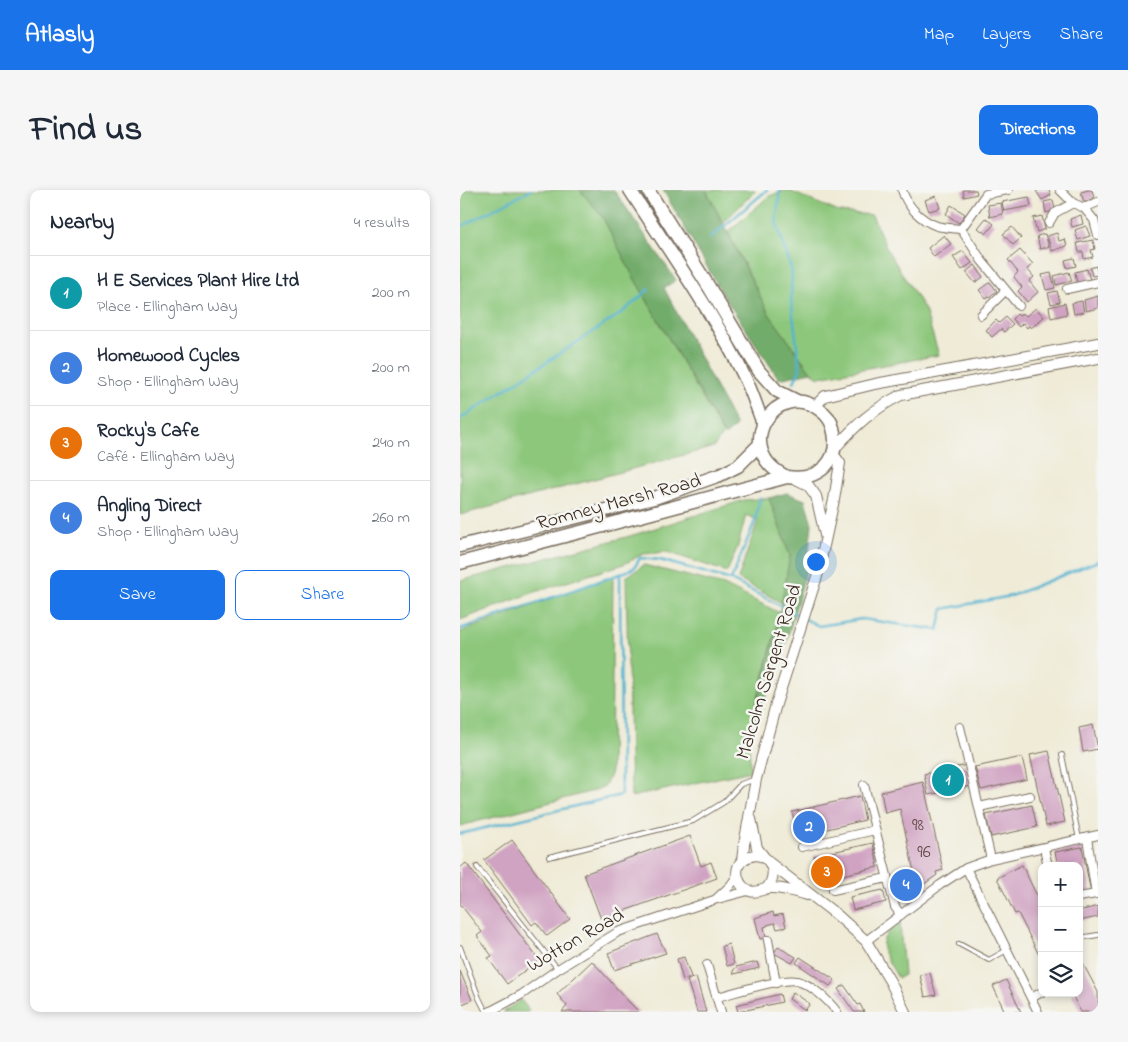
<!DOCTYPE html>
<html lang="en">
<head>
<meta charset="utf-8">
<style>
  :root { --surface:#fff; --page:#f6f6f7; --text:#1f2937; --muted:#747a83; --line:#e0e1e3; --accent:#1a73e8 }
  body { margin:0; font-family:"Indie Flower",sans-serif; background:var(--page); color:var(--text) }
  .controls { position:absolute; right:15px; bottom:15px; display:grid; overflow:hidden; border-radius:10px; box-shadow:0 2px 8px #0003 }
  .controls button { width:45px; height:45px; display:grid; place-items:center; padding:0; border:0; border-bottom:1px solid var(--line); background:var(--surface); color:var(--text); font:25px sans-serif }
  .you { position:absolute; left:355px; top:371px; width:18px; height:18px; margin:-12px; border:4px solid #fff; border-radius:50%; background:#1a73e8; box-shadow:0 0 0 8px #1a73e833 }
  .badge { display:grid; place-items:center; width:32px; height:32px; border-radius:50%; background:var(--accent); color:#fff; font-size:16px; font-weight:700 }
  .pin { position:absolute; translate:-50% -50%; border:2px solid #fff; box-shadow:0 1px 5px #0006 }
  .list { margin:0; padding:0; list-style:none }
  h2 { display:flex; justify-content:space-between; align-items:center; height:65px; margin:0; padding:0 20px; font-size:21px }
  h2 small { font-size:16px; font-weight:400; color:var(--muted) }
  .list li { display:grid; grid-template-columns:32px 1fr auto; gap:15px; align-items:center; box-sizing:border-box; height:75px; padding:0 20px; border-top:1px solid var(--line) }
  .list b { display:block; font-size:19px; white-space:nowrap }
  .list p { margin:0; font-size:16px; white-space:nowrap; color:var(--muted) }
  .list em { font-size:16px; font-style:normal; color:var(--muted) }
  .actions { display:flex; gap:10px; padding:15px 20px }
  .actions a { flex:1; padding:11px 0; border:1px solid var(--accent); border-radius:10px; text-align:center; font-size:18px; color:var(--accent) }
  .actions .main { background:var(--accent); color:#fff }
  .icon { flex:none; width:28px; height:28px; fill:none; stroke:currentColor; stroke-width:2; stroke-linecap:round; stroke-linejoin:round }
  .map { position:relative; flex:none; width:638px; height:822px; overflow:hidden; border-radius:10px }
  header { display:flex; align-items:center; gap:30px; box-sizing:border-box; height:70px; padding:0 25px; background:var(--accent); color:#fff }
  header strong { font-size:24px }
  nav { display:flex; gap:28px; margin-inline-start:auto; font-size:18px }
  .intro { display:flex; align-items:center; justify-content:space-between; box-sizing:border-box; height:120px; padding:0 30px }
  h1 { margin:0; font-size:35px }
  .button { padding:12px 22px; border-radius:10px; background:var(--accent); color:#fff; font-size:18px; font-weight:700 }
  main { display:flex; gap:30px; padding:0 30px }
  aside { flex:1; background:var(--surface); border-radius:10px; box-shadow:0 2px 8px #0003 }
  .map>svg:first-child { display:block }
  .green { fill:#8dc77b; stroke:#64784c }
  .forest { fill:#72ac6b; stroke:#566b44 }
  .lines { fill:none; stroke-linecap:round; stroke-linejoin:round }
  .stream { stroke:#52b3d0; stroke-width:2.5 }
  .building { fill:#d0a3c2 }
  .service-casing { stroke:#7a6e5f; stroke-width:6 }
  .minor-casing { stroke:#7a6e5f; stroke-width:10 }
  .tertiary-casing { stroke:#7a6e5f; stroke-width:12 }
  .primary-casing { stroke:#7a6e5f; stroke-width:15 }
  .service { stroke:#fff; stroke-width:4 }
  .minor { stroke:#fff; stroke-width:8 }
  .tertiary { stroke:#fff; stroke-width:10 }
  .primary { stroke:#fff; stroke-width:12 }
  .labels { text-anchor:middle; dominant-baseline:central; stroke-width:5; stroke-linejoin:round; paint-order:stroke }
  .number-label { font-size:18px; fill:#604847 }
  .street-label { font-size:20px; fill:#3b2a1e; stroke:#f6f6f2 }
</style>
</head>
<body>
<header>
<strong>Atlasly</strong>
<nav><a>Map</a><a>Layers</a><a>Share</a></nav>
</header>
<div class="intro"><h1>Find us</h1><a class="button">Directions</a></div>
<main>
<aside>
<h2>Nearby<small>4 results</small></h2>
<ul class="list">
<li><span class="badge" style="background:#0f9aa8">1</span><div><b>H E Services Plant Hire Ltd</b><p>Place · Ellingham Way</p></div><em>200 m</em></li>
<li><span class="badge" style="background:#3f7fe0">2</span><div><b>Homewood Cycles</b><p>Shop · Ellingham Way</p></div><em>200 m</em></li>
<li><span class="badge" style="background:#e8710a">3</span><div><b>Rocky's Cafe</b><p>Café · Ellingham Way</p></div><em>240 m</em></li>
<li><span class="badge" style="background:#3f7fe0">4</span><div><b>Angling Direct</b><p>Shop · Ellingham Way</p></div><em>260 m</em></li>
</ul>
<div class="actions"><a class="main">Save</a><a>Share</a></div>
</aside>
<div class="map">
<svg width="638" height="822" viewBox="0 0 638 822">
  <rect width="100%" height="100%" fill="#f6f6f2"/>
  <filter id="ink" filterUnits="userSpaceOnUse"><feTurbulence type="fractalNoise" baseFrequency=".02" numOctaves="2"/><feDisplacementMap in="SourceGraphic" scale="10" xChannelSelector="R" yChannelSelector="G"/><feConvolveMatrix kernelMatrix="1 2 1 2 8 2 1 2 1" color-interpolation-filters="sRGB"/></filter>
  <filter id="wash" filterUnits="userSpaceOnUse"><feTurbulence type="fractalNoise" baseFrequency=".0096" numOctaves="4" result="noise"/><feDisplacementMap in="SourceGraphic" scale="20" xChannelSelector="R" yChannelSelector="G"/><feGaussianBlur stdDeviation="1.12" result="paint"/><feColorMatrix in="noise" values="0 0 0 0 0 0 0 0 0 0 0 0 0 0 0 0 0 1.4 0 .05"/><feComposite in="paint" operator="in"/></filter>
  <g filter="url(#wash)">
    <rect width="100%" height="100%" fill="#efebd7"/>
    <path class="green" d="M0 0H120L143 28 173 86 263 244 254 257 0 325Z
      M246 0H296L263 33Z
      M327 0 379 22 412 25 428 61 465 120 479 165 359 187 351 182 309 124 268 42 309 6Z
      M309 308 330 366 322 413 278 389 298 330 286 325 278 356 267 382 207 362 183 364 164 374 78 401 0 430V391L170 346 284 310Z
      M184 375 264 395 320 423 288 545 291 581 171 607 166 387Z
      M153 386 151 582 145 596 133 601 0 636V442Z
      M440 733 444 785 438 788C424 763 411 752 440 733Z
      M61 810 69 820 67 822H43Z"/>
    <path class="forest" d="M120 0H154L216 90 204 98 276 236 265 246 173 86 143 28Z
      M203 0H246L309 124 351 182 319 189 265 108Z
      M327 303 345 310 352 334 347 378 326 453 300 522 288 545 316 442 330 366 309 308Z"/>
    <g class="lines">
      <path class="stream" d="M320 0 316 32 332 81 331 110 340 179 334 192
        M2 36 71 0
        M250 48 307 0
        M0 229 163 122 189 99
        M271 390 295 331 300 308
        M345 429 359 436 402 429 478 440 483 419 551 406 638 371
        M0 439 160 384 174 378 180 368 200 370 271 390 340 426
        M0 644 161 605 160 384"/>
    </g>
    <g id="blocks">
      <path class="building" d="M503 0H516L517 4 504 7Z
        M578 0H589L591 5 582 10 576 1Z
        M628 0H632L634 8 624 12 621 2Z
        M476 6 480 18 469 21 465 10Z
        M569 7 571 16 544 21 542 12Z
        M593 10 595 20 586 23 584 12Z
        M541 13 543 24 530 27 528 15Z
        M491 15 505 24 499 33 486 24Z
        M621 25 623 34 612 37 610 29Z
        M582 26 585 39 577 42 573 28Z
        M526 28 534 34 526 44 518 38Z
        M626 36 630 46 618 50 615 40Z
        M552 37 561 48 553 55 543 44Z
        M597 43 599 51 605 49 607 56 592 61 587 46Z
        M585 44 589 57 580 59 577 46Z
        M484 45 491 54 474 67 468 58Z
        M633 50 635 59 631 60 633 67 624 69 623 62H619L617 53Z
        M560 60 573 74 567 79 574 87 569 91 578 102 567 112 558 101 562 97 554 87 558 82 548 70Z
        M503 61 512 73 502 80 493 67Z
        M614 68 616 76 607 78 605 70Z
        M515 75 523 87 515 93 506 82Z
        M636 76 638 85 632 86 630 78Z
        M627 79 630 90 617 93 615 82Z
        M609 82 612 91 596 95 594 86Z
        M591 83 595 98 586 100 582 85Z
        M530 92 537 101 526 109 519 100Z
        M597 101 600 112 591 114 588 103Z
        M638 106V118L626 121 624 110Z
        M622 111 624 122 614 124 612 113Z
        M605 113 607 124 591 128 589 117Z
        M576 118 584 127 571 138 569 136 567 138 563 133 559 137 552 129 557 124 559 126 563 123 566 126Z
        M546 127 553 134 544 142 541 139 532 147 526 140 536 130 539 133Z
        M633 535 638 559 623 562 619 538Z
        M589 561 605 632 586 636 570 565Z
        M562 567 567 589 521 600 515 577Z
        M507 575 511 596 468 605 464 584Z
        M463 592 483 680 476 682 477 685 457 699 443 702 440 689 455 686 449 659 440 619 425 623 421 602Z
        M400 606 405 630 338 646 332 622Z
        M572 615 577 637 531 647 526 625Z
        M230 646 241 676 251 672 257 688 141 729 124 684Z
        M52 650 110 729 87 746 76 732 72 735 24 670Z
        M413 653 418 677 360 690 354 666Z
        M622 657 631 703 619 705V676H598L595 662Z
        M6 673 79 770 47 794 28 768 32 766 17 746 22 742 0 714V678Z
        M562 675 580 712H582V764L579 765 558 723 555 724 537 688Z
        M423 700 426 712 393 720 390 707Z
        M638 716V727L619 731V721Z
        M313 722 314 726 323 724 326 737 317 739 315 733 307 735V736L304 737 306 748 300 749 295 728Z
        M197 744 206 763 154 780 148 763Z
        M269 754 274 774 267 776 262 756Z
        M318 757 336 767 332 773 314 763Z
        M619 766 638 802V822H621L611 803H619Z
        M224 767 231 787 223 790 217 769Z
        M340 767 375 790 370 796 336 773Z
        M132 771 170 813 179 822H102L107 816 97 804Z
        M297 772 299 778 274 784 273 781 276 777Z
        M0 781 12 810 0 815Z
        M470 783 476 805 465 807 460 785Z
        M236 787 246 822H237L227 790Z
        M546 790 561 822H545L533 796Z
        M384 795 398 815 400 814 404 822H394L378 799Z
        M333 802 350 814 345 820 329 809Z
        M320 804 322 812 278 822 276 815Z"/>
    </g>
  </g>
  <g filter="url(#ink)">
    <use href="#blocks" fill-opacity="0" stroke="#7a6e5f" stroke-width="1"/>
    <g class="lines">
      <defs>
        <path id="service" d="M602 565 619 649
          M89 667 233 631 264 612 281 594 293 590
          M17 677 98 779
          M619 748 638 745
          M499 754 529 770 547 760
          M0 757 19 808 26 822"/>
        <path id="minor" d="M442 0C447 16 460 30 477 36 484 38 493 38 501 39L522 71 559 116
          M600 0 613 13 624 18 634 30 638 45
          M624 18 638 12
          M589 33 595 23 613 13
          M501 39 526 4 548 0
          M607 99 638 92
          M521 125 546 100
          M500 537 531 669
          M404 595 435 717 441 725
          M519 617 570 606
          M342 657 415 640
          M584 658 588 676
          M506 678 578 822
          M373 700 427 688
          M619 707 636 704 627 648
          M256 709 270 696 277 686
          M308 750 316 793
          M406 751 480 695 506 678 531 669 638 645
          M247 775 261 822
          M257 807C273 803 324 787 337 791 351 794 369 811 377 822
          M571 808 582 802
          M29 822 61 805 98 779 158 742 254 710 288 701"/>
        <path id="tertiary" d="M355 216 365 206 415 194 638 153
          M375 258C397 234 412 220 441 205L638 168
          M336 289 348 295 356 306 365 345
          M291 629 297 658 304 667
          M282 670 284 655 296 589 316 514 358 383 374 310 380 273 373 264
          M311 674 377 725 406 751 431 793 445 822
          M307 698C323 678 302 655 283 670 272 679 278 697 290 701 297 704 302 699 309 698 322 697 335 702 347 705"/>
        <path id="primary" d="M170 0C209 61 255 125 286 190 293 204 297 219 303 233
          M188 0 249 97 299 181 317 201 337 211
          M0 356 194 308 260 285 278 276 299 255
          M0 373 128 340 327 287C359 292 382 270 373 238 371 230 366 224 360 220 316 187 269 260 327 287"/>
      </defs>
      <use href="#service" class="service-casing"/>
      <use href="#minor" class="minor-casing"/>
      <use href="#tertiary" class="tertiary-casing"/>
      <use href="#primary" class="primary-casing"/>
      <use href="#service" class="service"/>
      <use href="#minor" class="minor"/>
      <use href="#tertiary" class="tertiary"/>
      <use href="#primary" class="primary"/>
    </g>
  </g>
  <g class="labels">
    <g class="number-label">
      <text x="458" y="636">98</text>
      <text x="464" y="663">96</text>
    </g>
    <g class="street-label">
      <text transform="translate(159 313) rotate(-15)">Romney Marsh Road</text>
      <text transform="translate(310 482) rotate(-73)">Malcolm Sargent Road</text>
      <text transform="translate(116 751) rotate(-30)">Wotton Road</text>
    </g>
  </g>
</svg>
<div class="controls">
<button>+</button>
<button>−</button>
<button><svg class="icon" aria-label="layers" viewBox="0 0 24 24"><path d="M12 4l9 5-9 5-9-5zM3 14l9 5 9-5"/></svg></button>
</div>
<div class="you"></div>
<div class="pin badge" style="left:488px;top:590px;background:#0f9aa8">1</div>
<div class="pin badge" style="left:349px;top:637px;background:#3f7fe0">2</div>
<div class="pin badge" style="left:367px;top:682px;background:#e8710a">3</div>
<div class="pin badge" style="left:446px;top:695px;background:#3f7fe0">4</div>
</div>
</main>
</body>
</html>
